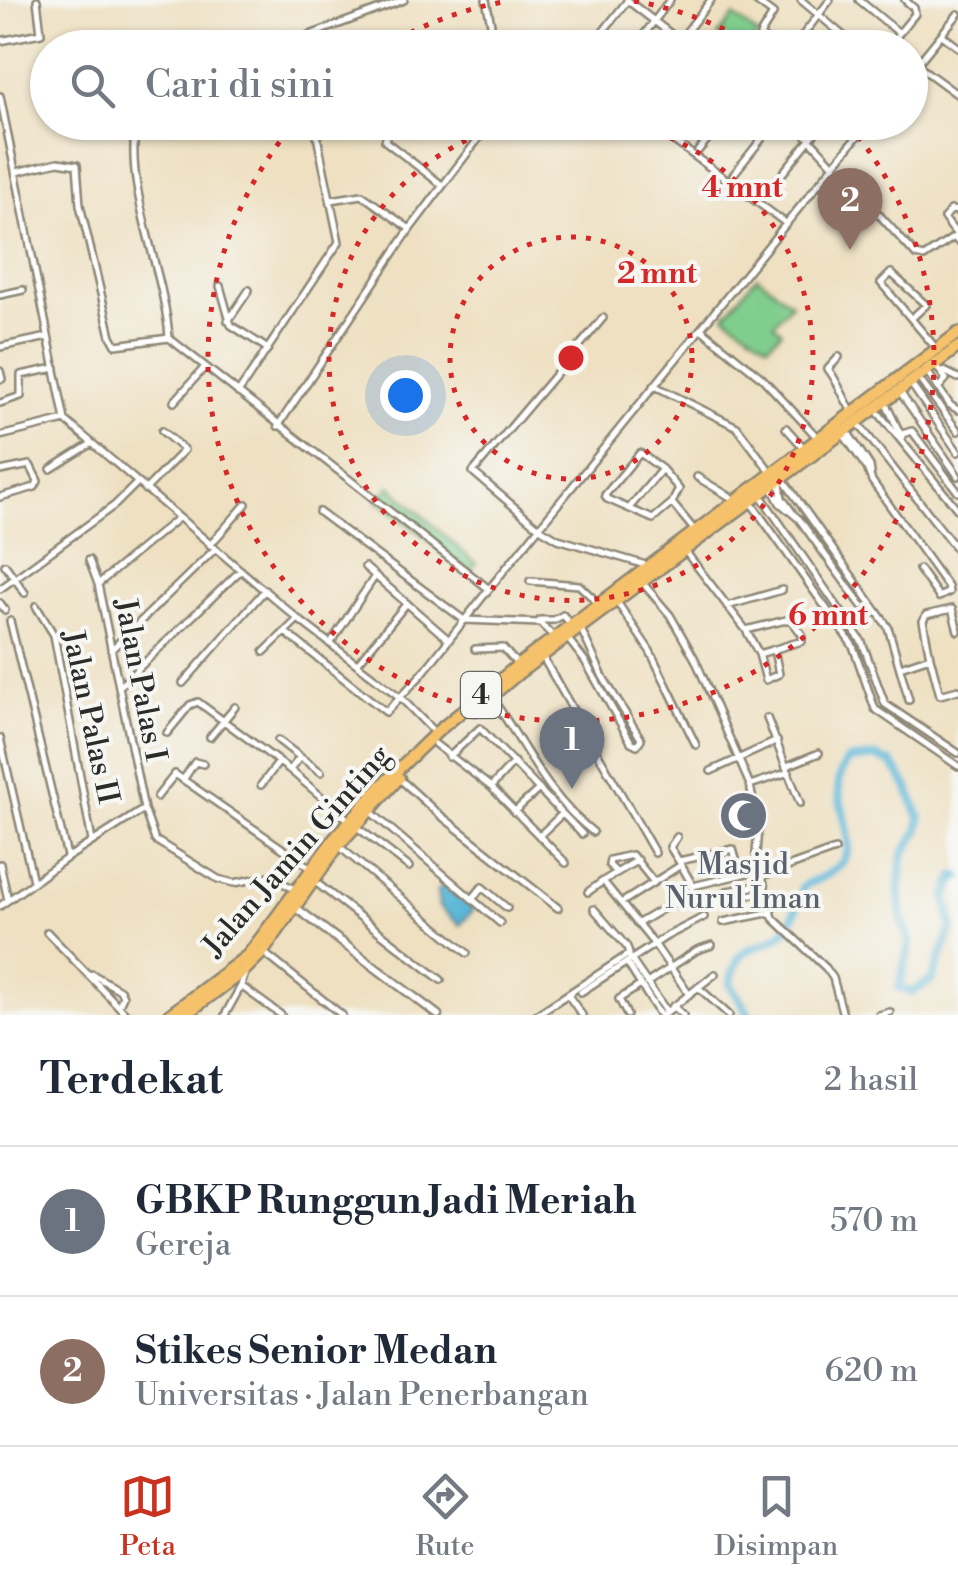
<!DOCTYPE html>
<html lang="id">
<head>
<meta charset="utf-8">
<style>
  :root { --surface:#fff; --page:#f6f6f7; --text:#1f2937; --muted:#747a83; --line:#e0e1e3; --accent:#c8321e }
  body { margin:0; font-family:"Libre Bodoni",serif; background:var(--page); color:var(--text) }
  .you { position:absolute; left:405px; top:395px; width:35px; height:35px; margin:-25px; border:8px solid #fff; border-radius:50%; background:#1a73e8; box-shadow:0 0 0 15px #1a73e833 }
  .badge { display:grid; place-items:center; width:65px; height:65px; border-radius:50%; background:var(--accent); color:#fff; font-size:32px; font-weight:700 }
  .pin { position:absolute; translate:-50% -82px; filter:drop-shadow(0 2px 5px #0008) }
  .pin::after { content:''; position:absolute; top:52px; width:35px; height:30px; background:inherit; clip-path:polygon(0 0,100% 0,50% 100%) }
  .list { margin:0; padding:0; list-style:none }
  h2 { display:flex; justify-content:space-between; align-items:center; height:130px; margin:0; padding:0 40px; font-size:42px }
  h2 small { font-size:32px; font-weight:400; color:var(--muted) }
  .list li { display:grid; grid-template-columns:65px 1fr auto; gap:30px; align-items:center; box-sizing:border-box; height:150px; padding:0 40px; border-top:2px solid var(--line) }
  .list b { display:block; font-size:38px; white-space:nowrap }
  .list p { margin:0; font-size:32px; white-space:nowrap; color:var(--muted) }
  .list em { font-size:32px; font-style:normal; color:var(--muted) }
  .icon { flex:none; width:55px; height:55px; fill:none; stroke:currentColor; stroke-width:2; stroke-linecap:round; stroke-linejoin:round }
  .map { position:relative; flex:none; width:958px; height:1015px; overflow:hidden }
  .search { position:absolute; background:var(--surface); box-shadow:0 2px 8px #0004; left:30px; right:30px; top:30px; height:110px; display:flex; align-items:center; gap:25px; box-sizing:border-box; padding:0 35px; border-radius:55px; color:var(--muted); font-size:38px }
  .sheet { height:430px; background:var(--surface) }
  nav { display:flex; justify-content:space-around; align-items:center; box-sizing:border-box; height:140px; border-top:2px solid var(--line); background:var(--surface); font-size:28px; color:var(--muted) }
  nav a { display:grid; justify-items:center; gap:5px }
  nav .on { color:var(--accent) }
  .map>svg:first-child { display:block }
  .green { fill:#80ce8d; stroke:#567c5c; stroke-width:2.5 }
  .water { fill:#57b5d6; stroke:#417080; stroke-width:2.5 }
  .lines { fill:none; stroke-linecap:round; stroke-linejoin:round }
  .river { stroke:#57b5d6; stroke-width:9 }
  .minor-casing { stroke:#8c8676; stroke-width:10 }
  .tertiary-casing { stroke:#8c8676; stroke-width:11 }
  .trunk-casing { stroke:#8c8676; stroke-width:15 }
  .minor { stroke:#fff; stroke-width:5 }
  .tertiary { stroke:#fff; stroke-width:6 }
  .trunk { stroke:#f5c16b; stroke-width:10 }
  .ring { fill:none; stroke:#d62828; stroke-width:5; stroke-dasharray:5 10 }
  .labels { text-anchor:middle; dominant-baseline:central; stroke-width:8; stroke-linejoin:round; paint-order:stroke }
  .shield { fill:#f6f6f2; stroke:#686867; stroke-width:2.5 }
  .shield-label { font-size:28px; font-weight:bold; fill:#2b2b2b }
  .street-label { font-size:30px; fill:#2b2b2b; stroke:#f6f6f2 }
  .worship-label { font-size:30px; fill:#5b616d; stroke:#f6f6f2 }
  .centre { fill:#d62828; stroke:#f6f6f2; stroke-width:5 }
  .ring-label { font-size:30px; text-anchor:middle; font-weight:bold; fill:#d62828; stroke:#f6f6f2; stroke-width:8; stroke-linejoin:round; paint-order:stroke }
</style>
</head>
<body>
<div class="map">
<svg width="958" height="1015" viewBox="0 0 958 1015">
  <rect width="100%" height="100%" fill="#f6f6f2"/>
  <filter id="ink" filterUnits="userSpaceOnUse"><feTurbulence type="fractalNoise" baseFrequency=".01" numOctaves="2"/><feDisplacementMap in="SourceGraphic" scale="20" xChannelSelector="R" yChannelSelector="G"/><feConvolveMatrix kernelMatrix="1 2 1 2 8 2 1 2 1" color-interpolation-filters="sRGB"/></filter>
  <filter id="wash" filterUnits="userSpaceOnUse"><feTurbulence type="fractalNoise" baseFrequency=".0048" numOctaves="4" result="noise"/><feDisplacementMap in="SourceGraphic" scale="40" xChannelSelector="R" yChannelSelector="G"/><feGaussianBlur stdDeviation="2.25" result="paint"/><feColorMatrix in="noise" values="0 0 0 0 0 0 0 0 0 0 0 0 0 0 0 0 0 1.4 0 .05"/><feComposite in="paint" operator="in"/></filter>
  <g filter="url(#wash)">
    <rect width="100%" height="100%" fill="#eee0c1"/>
    <path class="green" d="M734 16 758 35 748 48 733 47 718 36Z
      M757 276 791 303 774 324 782 331 768 345 725 315Z
      M390 486 476 564 470 572 377 501Z"/>
    <path class="water" d="M444 884 474 909 460 925 439 907 437 891Z"/>
    <g class="lines">
      <path class="river" d="M749 1015 730 984C741 939 747 956 778 936 793 928 798 901 803 886 817 879 836 873 844 860 858 839 836 806 839 782 839 774 844 767 848 760L876 757 892 763 907 786 920 818 918 832 903 855 899 892 902 920 910 942 899 988 912 992 932 980 952 927 946 898 955 876 958 877"/>
    </g>
  </g>
  <g filter="url(#ink)">
    <g class="lines">
      <defs>
        <path id="minor" d="M627 0 689 48
          M754 0 773 14 760 35 774 48
          M801 0 858 48
          M859 0 898 32
          M942 35 958 47
          M680 40 711 0
          M0 41 41 33 37 0
          M297 48V41L302 38 404 0
          M456 48 489 31 491 24 486 0
          M590 48 628 0
          M634 48 670 0
          M793 48 830 0
          M887 48 915 14 914 8 905 0
          M917 65 958 95
          M910 73 958 14
          M0 96 65 420 298 619 401 698 436 734
          M137 122C122 184 165 272 169 338
          M414 122 387 134 385 141 442 185
          M648 122 787 224
          M794 122 916 255 924 257 954 237 958 242
          M659 128 665 130 672 122
          M698 151 722 122
          M16 172 58 162 77 165 80 205 111 336 116 345 169 338 489 589 869 122
          M733 175 775 122
          M765 195 824 122
          M331 200 362 195 410 229
          M957 235 944 218 951 210 958 211
          M220 286 231 325 268 349
          M0 295 23 290
          M603 318 473 472 538 527 558 539 649 566
          M912 318 926 305 891 273 881 283 935 347
          M228 321 249 290
          M701 329 762 378 817 437
          M0 347 48 337
          M839 357 828 369C839 383 842 396 852 411
          M936 366 946 379 939 387
          M926 370 950 405 958 410
          M0 371 2 379
          M944 371 958 378
          M919 379 958 431
          M911 384 958 452
          M655 386 737 427 770 471
          M900 392 958 476
          M238 393 339 242 314 122
          M174 402 204 368
          M885 402 902 437
          M0 403 21 396V375L55 368
          M876 410 958 510
          M858 423 958 551
          M278 426 410 229 491 122
          M786 428 803 447
          M847 431 870 466 871 473
          M843 434 867 468 872 481 948 587 949 592 939 597 919 569
          M902 434 912 431 958 492
          M0 436 65 420
          M51 469 91 444
          M0 471 30 465 38 481 35 487 0 497
          M697 477 737 501
          M782 478 888 627 909 700
          M780 483 782 498 792 512
          M771 486 780 503 799 519 862 606
          M145 490 184 450 162 431
          M761 496 862 642 885 704 958 753
          M749 500 853 646 875 709 958 766
          M672 503 679 489 662 469 640 453 605 495 607 499 653 519 672 503 696 532
          M630 507 662 469
          M319 512 464 620 540 623 553 636
          M210 545 246 504
          M685 551 746 630
          M89 560 98 584 144 809
          M5 565 25 593
          M365 567 449 640
          M530 581 579 585 598 603
          M642 582 670 615 695 659 750 785 758 827 756 854 773 918 826 968 833 978 843 1015
          M98 584 177 519
          M0 589 115 505 137 483
          M617 602 650 651 696 745
          M0 603 5 610
          M36 606 54 635 92 841
          M727 606 782 590
          M540 620H554L563 615 572 626
          M10 621 67 856
          M285 632 386 712 422 674 489 589
          M568 639 585 661 631 742 637 745 641 739 603 677 581 629
          M330 644 375 576
          M475 649 503 648 518 665
          M111 650 215 549
          M264 652 298 619
          M759 654 802 641V634L790 619 746 630 759 654 766 680 779 674 774 650
          M542 656 655 853
          M930 657 940 695 958 690
          M357 664 407 603
          M900 667 930 657 923 621 926 615 952 609 958 631
          M183 683 265 590
          M119 687 241 570
          M491 697C525 744 546 796 593 832
          M767 718 800 803
          M167 733 190 705 198 702 290 770 350 821
          M210 737 235 707
          M0 738 33 881
          M278 740 300 757
          M435 744 491 787 566 863
          M449 757 480 728 582 834
          M787 766 819 753
          M290 770 300 757 321 772
          M711 771 777 741
          M183 780 195 762 203 764
          M401 780 435 811 558 908
          M261 785 279 762
          M750 785 789 772
          M491 787 514 762
          M157 797 175 774 312 869
          M371 812 500 923
          M514 812 539 789
          M357 827 409 867
          M539 836 562 814
          M677 837 670 847 680 863
          M340 847 467 953
          M638 860 603 881 655 945 688 993
          M679 861 733 849 740 873
          M0 864 8 900
          M616 872 609 865 610 860 632 855 653 881
          M762 876 835 850
          M314 881 441 980
          M727 891 764 885
          M588 892 603 881
          M473 898 482 887 507 908
          M621 903 681 865 693 886
          M714 903 766 891
          M0 906 67 858 144 809 155 840 218 879 234 883 270 876 294 889
          M723 922 772 912
          M637 924 691 892 693 886 760 870
          M47 932 127 1015
          M263 952 342 1015
          M630 958 667 1012
          M627 963 660 1015
          M92 974 120 990 123 996 119 1005
          M647 983 697 950 712 945
          M241 986 281 1015
          M698 987 729 1015
          M581 992 667 936 704 917
          M568 995 582 1015
          M673 1006 683 1015
          M225 1015 241 986 245 973
          M536 1015 629 954 627 947 594 909
          M627 1015 619 999 641 985
          M663 1015 715 974
          M879 1015 890 1012"/>
        <path id="tertiary" d="M295 907 438 1015"/>
        <path id="trunk" d="M475 710 519 673 958 347
          M169 1015 248 955 334 839 382 785 438 731 518 665 958 333
          M185 1015 245 970 263 952 338 846 399 778"/>
      </defs>
      <use href="#minor" class="minor-casing"/>
      <use href="#tertiary" class="tertiary-casing"/>
      <use href="#trunk" class="trunk-casing"/>
      <use href="#minor" class="minor"/>
      <use href="#tertiary" class="tertiary"/>
      <use href="#trunk" class="trunk"/>
    </g>
  </g>
  <g class="ring">
    <circle cx="571" cy="358" r="121"/>
    <path d="M627 123A242 242 0 1 1 515 123"/>
    <path d="M384 47A363 363 0 0 1 508 1M634 1A363 363 0 0 1 758 47M849 125A363 363 0 1 1 293 125"/>
  </g>
  <defs>
    <symbol id="mosque-disc" viewBox="-11 -11 22 22"><circle r="9.5" fill="#6b7280" stroke="#f6f6f2"/><path d="M3.5-4.9A6 6 0 1 0 3.5 4.9A5 5 0 1 1 3.5-4.9Z" fill="#fff"/></symbol>
  </defs>
  <g fill-rule="evenodd">
    <use href="#mosque-disc" x="716" y="788" width="55" height="55"/>
  </g>
  <g class="labels">
    <rect class="shield" x="461" y="672" width="40" height="46" rx="8"/>
    <g class="shield-label">
      <text x="481" y="695">4</text>
    </g>
    <g class="street-label">
      <text transform="translate(140 680) rotate(79)">Jalan Palas I</text>
      <text transform="translate(90 717) rotate(78)">Jalan Palas II</text>
      <text transform="translate(297 851) rotate(-49)">Jalan Jamin Ginting</text>
    </g>
    <g class="worship-label">
      <text x="743" y="865">Masjid<tspan x="743" dy="34">Nurul Iman</tspan></text>
    </g>
  </g>
  <circle cx="571" cy="358" r="15" class="centre"/>
  <g class="ring-label">
    <text x="742" y="197">4 mnt</text>
    <text x="657" y="283">2 mnt</text>
    <text x="828" y="625">6 mnt</text>
  </g>
</svg>
<div class="you"></div>
<div class="pin badge" style="left:572px;top:789px;background:#6b7280">1</div>
<div class="pin badge" style="left:850px;top:250px;background:#8d6e63">2</div>
<div class="search"><svg class="icon" aria-label="search" viewBox="0 0 24 24"><circle cx="10" cy="10" r="6"/><path d="M15 15l6 6"/></svg>Cari di sini</div>
</div>
<section class="sheet">
<h2>Terdekat<small>2 hasil</small></h2>
<ul class="list">
<li><span class="badge" style="background:#6b7280">1</span><div><b>GBKP Runggun Jadi Meriah</b><p>Gereja</p></div><em>570 m</em></li>
<li><span class="badge" style="background:#8d6e63">2</span><div><b>Stikes Senior Medan</b><p>Universitas · Jalan Penerbangan</p></div><em>620 m</em></li>
</ul>
</section>
<nav>
<a class="on"><svg class="icon" aria-label="map" viewBox="0 0 24 24"><path d="M3 6l6-2 6 2 6-2v14l-6 2-6-2-6 2zM9 4v14M15 6v14"/></svg>Peta</a>
<a><svg class="icon" aria-label="directions" viewBox="0 0 24 24"><path d="M12 3l9 9-9 9-9-9zM9 14v-3h6M13 9l2 2-2 2"/></svg>Rute</a>
<a><svg class="icon" aria-label="saved" viewBox="0 0 24 24"><path d="M7 4h10v16l-5-4-5 4z"/></svg>Disimpan</a>
</nav>
</body>
</html>
